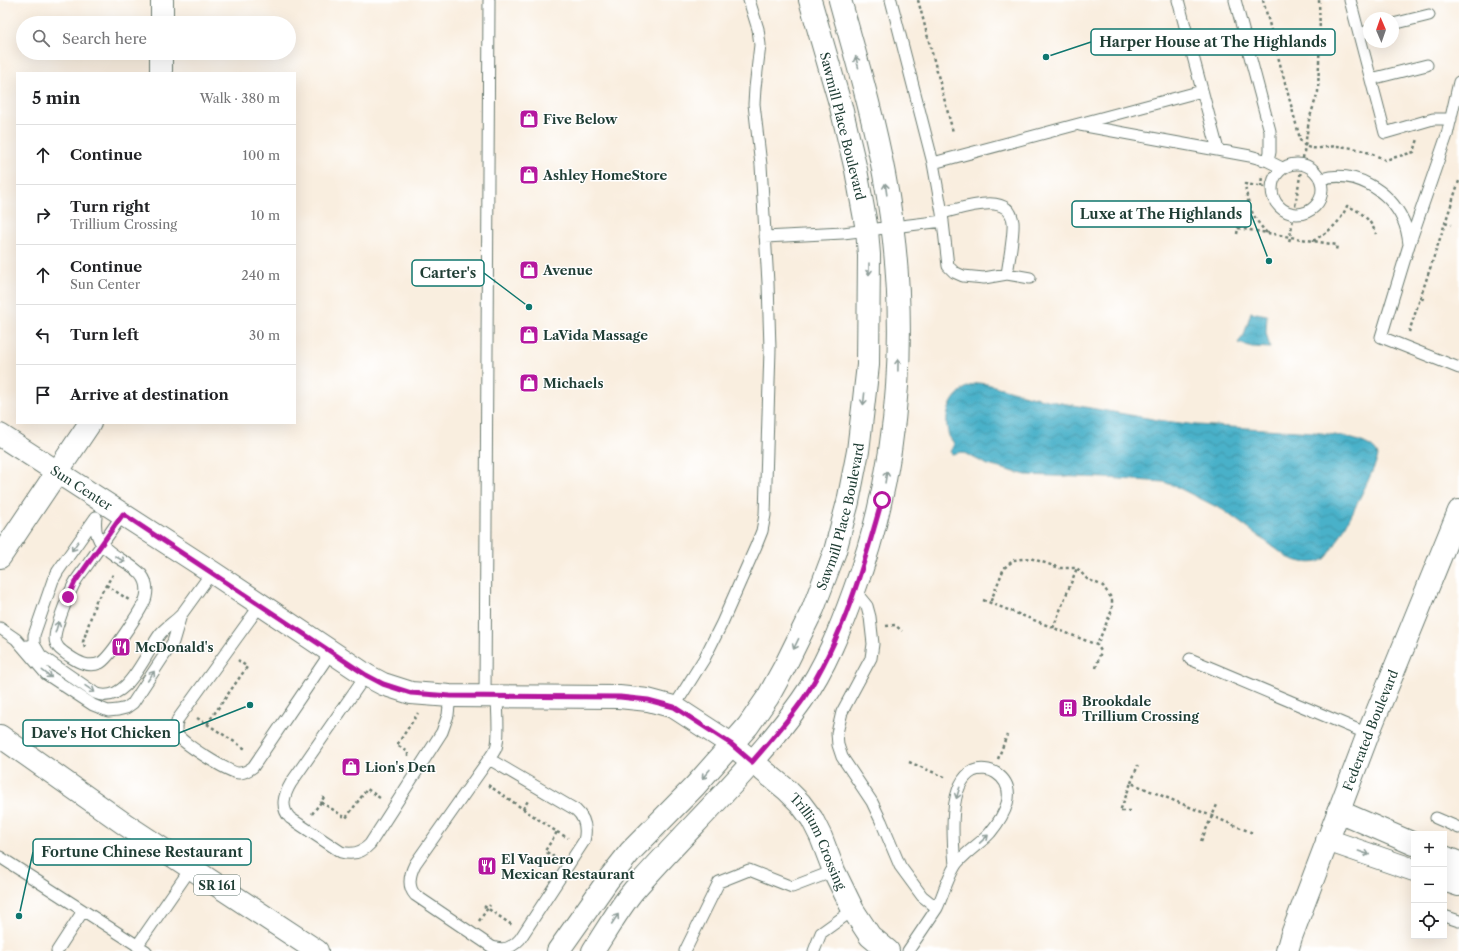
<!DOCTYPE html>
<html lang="en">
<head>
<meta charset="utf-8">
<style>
  :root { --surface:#fff; --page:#f2f2f2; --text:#202124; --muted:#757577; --line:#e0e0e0 }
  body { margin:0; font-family:"Libre Caslon Text",serif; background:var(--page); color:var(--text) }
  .controls { position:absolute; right:12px; bottom:12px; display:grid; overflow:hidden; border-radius:0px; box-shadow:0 4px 16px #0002 }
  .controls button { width:36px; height:36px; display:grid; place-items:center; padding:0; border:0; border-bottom:1px solid var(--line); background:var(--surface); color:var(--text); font:20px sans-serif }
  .compass { position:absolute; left:1363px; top:12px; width:36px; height:36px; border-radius:50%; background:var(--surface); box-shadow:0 4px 16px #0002; rotate:358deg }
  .stop { position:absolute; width:12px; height:12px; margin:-9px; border:3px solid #b5179e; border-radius:50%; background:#fff }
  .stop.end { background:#b5179e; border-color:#fff; box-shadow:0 1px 4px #0008 }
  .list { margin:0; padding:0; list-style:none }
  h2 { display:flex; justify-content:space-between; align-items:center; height:52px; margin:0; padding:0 16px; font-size:17px }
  h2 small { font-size:13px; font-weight:400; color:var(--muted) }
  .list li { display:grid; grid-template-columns:26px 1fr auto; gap:12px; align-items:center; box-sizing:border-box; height:60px; padding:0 16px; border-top:1px solid var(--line) }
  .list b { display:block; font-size:15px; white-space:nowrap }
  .list p { margin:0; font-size:13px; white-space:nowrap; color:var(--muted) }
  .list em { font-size:13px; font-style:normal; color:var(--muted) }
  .icon { flex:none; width:22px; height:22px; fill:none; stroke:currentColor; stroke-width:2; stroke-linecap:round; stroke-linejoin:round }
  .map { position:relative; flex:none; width:1459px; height:951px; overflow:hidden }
  .search { position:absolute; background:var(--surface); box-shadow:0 4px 16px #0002; left:16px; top:16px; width:280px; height:44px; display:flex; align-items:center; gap:10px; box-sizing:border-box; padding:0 14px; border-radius:22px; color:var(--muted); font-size:15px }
  .panel { position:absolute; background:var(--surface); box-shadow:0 4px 16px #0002; left:16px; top:72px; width:280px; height:352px; border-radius:0px }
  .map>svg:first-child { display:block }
  .water { fill:url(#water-waves); stroke:#34777e }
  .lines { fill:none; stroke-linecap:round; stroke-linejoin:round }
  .service-casing { stroke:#6b7b70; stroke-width:13 }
  .minor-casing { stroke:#6b7b70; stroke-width:24 }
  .tertiary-casing { stroke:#6b7b70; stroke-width:24 }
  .secondary-casing { stroke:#6b7b70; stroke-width:24 }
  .primary-casing { stroke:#6b7b70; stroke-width:24 }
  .path { stroke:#6b7b70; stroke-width:2.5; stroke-dasharray:3 3; stroke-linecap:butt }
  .service { stroke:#fff; stroke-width:11 }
  .minor { stroke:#fff; stroke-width:22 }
  .tertiary { stroke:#fff; stroke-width:22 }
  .secondary { stroke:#fff; stroke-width:22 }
  .primary { stroke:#fff; stroke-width:22 }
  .oneway { stroke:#8f9e9a }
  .route { stroke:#b5179e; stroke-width:5 }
  .labels { text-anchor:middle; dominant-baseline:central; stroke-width:3; stroke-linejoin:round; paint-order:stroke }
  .shield { fill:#fff; stroke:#627771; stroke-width:1 }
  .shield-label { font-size:12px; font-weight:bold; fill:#1f3d34 }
  .poi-label { font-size:13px; font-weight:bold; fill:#1f3d34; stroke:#fff; text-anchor:start }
  .street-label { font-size:13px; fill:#1f3d34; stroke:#fff }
  .leader { fill:none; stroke:#0f766e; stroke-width:1.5 }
  .callout-dot { fill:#0f766e; stroke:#fff; stroke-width:1.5 }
  .callout { fill:#fff; stroke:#0f766e; stroke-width:1.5 }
  .callout-label { font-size:14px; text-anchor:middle; font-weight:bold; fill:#1f3d34 }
</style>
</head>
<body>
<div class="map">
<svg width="1459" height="951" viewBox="0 0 1459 951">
  <defs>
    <pattern id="water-waves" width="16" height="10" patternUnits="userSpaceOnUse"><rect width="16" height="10" fill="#4ab1c9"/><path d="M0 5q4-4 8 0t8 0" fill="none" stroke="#3d91a4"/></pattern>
  </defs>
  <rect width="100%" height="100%" fill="#fff"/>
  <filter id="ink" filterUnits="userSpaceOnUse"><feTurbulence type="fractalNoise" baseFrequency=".025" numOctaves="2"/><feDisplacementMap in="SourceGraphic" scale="8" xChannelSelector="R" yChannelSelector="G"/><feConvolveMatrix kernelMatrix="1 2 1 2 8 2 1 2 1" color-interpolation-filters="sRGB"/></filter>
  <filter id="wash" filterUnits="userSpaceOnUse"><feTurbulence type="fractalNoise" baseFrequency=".012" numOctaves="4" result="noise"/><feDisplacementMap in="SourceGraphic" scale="16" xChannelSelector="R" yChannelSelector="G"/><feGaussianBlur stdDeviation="0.9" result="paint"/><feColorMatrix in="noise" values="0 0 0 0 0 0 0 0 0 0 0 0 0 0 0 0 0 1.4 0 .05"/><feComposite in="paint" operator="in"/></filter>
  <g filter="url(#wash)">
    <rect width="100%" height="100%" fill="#f9eedf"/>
    <path class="water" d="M1251 312 1267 315 1266 332 1270 348 1252 347 1238 343 1244 335Z
      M979 383 987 384 1030 396 1056 402 1164 421 1197 425 1314 432C1328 434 1376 439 1378 456 1375 470 1334 552 1325 559 1314 566 1297 562 1287 557L1223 510 1177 487 1164 482 1106 478 1026 475 988 465 962 452 952 454 950 452 954 444C953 441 950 439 949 436 941 412 955 387 979 383Z"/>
  </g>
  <g filter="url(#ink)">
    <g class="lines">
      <defs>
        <path id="service" d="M891 0 933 163 942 213 948 266 954 272 963 276 984 278 1007 274 1030 278
          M1178 0 1218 150
          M1235 0 1270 131V152L1268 161
          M1350 0 1385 133 1433 119H1451
          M1393 24 1429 15
          M1359 34 1369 31
          M1371 79 1427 65
          M1459 82 1447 135 1409 245 1381 337 1459 368
          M1080 125 1250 156 1268 161 1282 168
          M933 163 1202 91
          M1272 189a25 25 0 1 1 50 0a25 25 0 1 1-50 0Z
          M1321 179C1354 169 1389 190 1403 220 1407 228 1408 236 1409 244
          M942 213C961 209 1009 190 1013 222 1014 234 1009 261 1007 274
          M765 237 843 233 943 221
          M96 517C89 566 155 556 146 597 144 607 109 659 100 663 88 668 78 662 69 656 62 651 55 647 55 638 55 630 59 622 61 615 65 604 69 594 74 584 78 576 85 569 90 561 101 546 112 530 123 514
          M854 590 867 606 870 617 873 644 871 658 842 712 837 733 838 745 842 757 872 802 881 821 900 866 922 896 937 908 908 951
          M261 604 178 719C176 724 175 729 177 734 180 742 231 774 239 773 244 773 249 770 253 767L331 652
          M0 628 16 639 46 674 93 705 108 711 118 710 126 708 133 703 173 642 181 615 212 572
          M27 646 95 693C126 707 145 654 160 634 166 627 174 622 181 615
          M40 654 34 644V635L53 580 58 571 96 517
          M1190 659 1368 734
          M366 675 291 783C284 795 280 807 290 818L341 852C352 855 362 853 370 844L442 732 448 715 450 696
          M485 696 489 0
          M674 707 704 659 722 623 756 546 762 531 765 515 770 349 768 283 761 165 754 104 755 88 760 45 758 29 749 0
          M489 759 576 810C585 818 587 829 584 841L520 939C512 948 504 951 492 947L415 895C407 886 410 874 415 864L489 759C491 756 494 752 496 748 500 738 497 709 497 697
          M1436 818 1459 828
          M0 857 146 951
          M937 908C943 895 947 879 955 866 961 856 981 843 990 833 1004 816 1020 789 996 773 990 769 980 768 973 771 947 784 953 842 955 865
          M1444 916 1459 921
          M137 946 191 868
          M57 951 83 911
          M685 951 719 882 749 870 792 887 834 871
          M814 951 821 933 853 910"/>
        <g id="minor">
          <path d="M162 23V0"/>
          <path d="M161 73V53"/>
          <path id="s1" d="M0 435 212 572 366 675 383 684 411 693 450 696 619 697 648 700 674 707 731 744 787 790 800 803 812 819 821 837 834 871 853 910 870 936 888 951"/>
          <path d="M0 557 90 423"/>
          <path d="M1338 811 1414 844"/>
          <path d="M1327 840 1414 870"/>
          <path d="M1444 857 1459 863"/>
          <path d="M1444 880 1459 885"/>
        </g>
        <g id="tertiary">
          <path id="s2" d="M558 951 608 880 630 852 695 786 748 726 768 697 785 666 813 609 835 551 848 502 858 451 868 365 869 255 867 230 856 170 841 107 810 0"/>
          <path d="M593 951C606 931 619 908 634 890 690 826 753 769 802 700 825 668 841 627 854 591 903 460 910 311 884 174 873 115 856 58 840 0"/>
        </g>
        <g id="secondary">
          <path id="s3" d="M1287 951 1291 937 1368 734 1459 511"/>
        </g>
        <path id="primary" d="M0 736 126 825 317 951"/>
      </defs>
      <use href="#service" class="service-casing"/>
      <use href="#minor" class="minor-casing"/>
      <use href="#tertiary" class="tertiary-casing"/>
      <use href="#secondary" class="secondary-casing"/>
      <use href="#primary" class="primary-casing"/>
      <path class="path" d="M918 0 953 132
        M1263 0 1299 135 1300 140 1305 146 1289 243
        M1319 0 1320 33 1318 92 1309 120 1305 146C1314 151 1327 146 1337 146 1353 147 1371 152 1385 160L1414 152 1418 139
        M1261 187 1262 175
        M1445 223 1451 225
        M1267 233C1252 217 1248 206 1245 184L1272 188
        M1237 234 1238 228 1337 245 1336 250
        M1313 241C1330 230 1339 225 1347 206 1361 211 1371 220 1376 234
        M1421 298 1425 300
        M1409 332 1459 181
        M106 585 129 600
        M983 600 1097 645 1112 610V599L1103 586 1087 579 1077 568H1060L1030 558 1014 560 1004 568 990 603
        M886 626 895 625 902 631
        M1053 628 1077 568
        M85 648 83 642 96 601 114 573
        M1096 668 1101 651 1097 645
        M197 718 207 724 247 667 238 660
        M207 724 247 750
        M408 756V752L397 745 418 713
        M998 759 1007 735
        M909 762 947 778
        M1131 783 1138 765
        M488 785 557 832 545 851 556 858
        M324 797 321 802 346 818 367 789 380 798 381 797
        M523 809 529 799
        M1130 811H1120L1131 783 1253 833
        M312 814 321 802
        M557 832 568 838
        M1201 841 1217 805
        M484 906 512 925
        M479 921 490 905"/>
      <use href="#service" class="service"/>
      <use href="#minor" class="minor"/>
      <use href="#tertiary" class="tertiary"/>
      <use href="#secondary" class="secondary"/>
      <use href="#primary" class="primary"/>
    </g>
    <defs><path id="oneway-shaft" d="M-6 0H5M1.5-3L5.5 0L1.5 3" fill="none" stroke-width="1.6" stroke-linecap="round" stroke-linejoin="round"/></defs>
    <g class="oneway">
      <use href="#oneway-shaft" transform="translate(857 62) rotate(-105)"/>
      <use href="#oneway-shaft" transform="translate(886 189) rotate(-98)"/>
      <use href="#oneway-shaft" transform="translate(869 269) rotate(90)"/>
      <use href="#oneway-shaft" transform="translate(898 365) rotate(-89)"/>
      <use href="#oneway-shaft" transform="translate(864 399) rotate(96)"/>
      <use href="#oneway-shaft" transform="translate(886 477) rotate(-81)"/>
      <use href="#oneway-shaft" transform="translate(75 546) rotate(125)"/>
      <use href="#oneway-shaft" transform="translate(120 559) rotate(30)"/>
      <use href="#oneway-shaft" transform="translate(57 627) rotate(-73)"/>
      <use href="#oneway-shaft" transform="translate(796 644) rotate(116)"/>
      <use href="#oneway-shaft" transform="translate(47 674) rotate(38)"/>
      <use href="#oneway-shaft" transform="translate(151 676) rotate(-56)"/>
      <use href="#oneway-shaft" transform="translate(90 689) rotate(34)"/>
      <use href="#oneway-shaft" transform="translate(706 774) rotate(131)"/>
      <use href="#oneway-shaft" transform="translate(958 793) rotate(107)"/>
      <use href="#oneway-shaft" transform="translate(984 839) rotate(-43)"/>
      <use href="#oneway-shaft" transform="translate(1364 853) rotate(19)"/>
      <use href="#oneway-shaft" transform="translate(615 919) rotate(-56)"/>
    </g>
  </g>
  <g class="lines" filter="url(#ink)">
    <path class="route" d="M68 597 75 582 123 514 366 675 383 684 411 693 450 696 620 697 648 700 674 707 731 744 752 762C770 741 789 720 804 698 843 638 863 568 882 500"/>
  </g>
  <defs>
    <symbol id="shop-square" viewBox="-11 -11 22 22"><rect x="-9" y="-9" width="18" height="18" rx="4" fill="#b5179e" stroke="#fff"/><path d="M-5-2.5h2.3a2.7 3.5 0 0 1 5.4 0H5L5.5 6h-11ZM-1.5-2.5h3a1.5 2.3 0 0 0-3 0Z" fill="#fff"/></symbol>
    <symbol id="restaurant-square" viewBox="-11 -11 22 22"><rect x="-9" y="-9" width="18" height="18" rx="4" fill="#b5179e" stroke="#fff"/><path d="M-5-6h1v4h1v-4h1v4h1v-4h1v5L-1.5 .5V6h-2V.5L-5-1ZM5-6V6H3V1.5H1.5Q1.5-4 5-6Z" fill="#fff"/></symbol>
    <symbol id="building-square" viewBox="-11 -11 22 22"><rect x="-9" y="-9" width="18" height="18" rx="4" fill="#b5179e" stroke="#fff"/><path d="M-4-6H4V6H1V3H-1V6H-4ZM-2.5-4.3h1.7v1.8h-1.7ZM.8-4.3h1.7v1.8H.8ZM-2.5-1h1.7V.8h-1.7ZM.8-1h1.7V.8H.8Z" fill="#fff"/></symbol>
  </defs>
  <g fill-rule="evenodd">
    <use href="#shop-square" x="518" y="108" width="22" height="22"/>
    <use href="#shop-square" x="518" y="164" width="22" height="22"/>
    <use href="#shop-square" x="518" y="259" width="22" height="22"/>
    <use href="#shop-square" x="518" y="324" width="22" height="22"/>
    <use href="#shop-square" x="518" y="372" width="22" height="22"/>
    <use href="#restaurant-square" x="110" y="636" width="22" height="22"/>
    <use href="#building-square" x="1057" y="697" width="22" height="22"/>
    <use href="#shop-square" x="340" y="756" width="22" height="22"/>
    <use href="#restaurant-square" x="476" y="855" width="22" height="22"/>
  </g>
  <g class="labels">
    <rect class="shield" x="194" y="875" width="46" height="20" rx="3"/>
    <g class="shield-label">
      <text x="217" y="885">SR 161</text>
    </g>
    <g class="poi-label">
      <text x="543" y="119">Five Below</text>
      <text x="543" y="175">Ashley HomeStore</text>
      <text x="543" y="270">Avenue</text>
      <text x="543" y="335">LaVida Massage</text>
      <text x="543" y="383">Michaels</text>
      <text x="135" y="647">McDonald's</text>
      <text x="1082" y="701">Brookdale<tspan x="1082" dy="15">Trillium Crossing</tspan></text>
      <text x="365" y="767">Lion's Den</text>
      <text x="501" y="859">El Vaquero<tspan x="501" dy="15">Mexican Restaurant</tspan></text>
    </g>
    <g class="street-label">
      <text transform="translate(843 126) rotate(76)">Sawmill Place Boulevard</text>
      <text stroke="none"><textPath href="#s1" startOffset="97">Sun Center</textPath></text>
      <text stroke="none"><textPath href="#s2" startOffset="526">Sawmill Place Boulevard</textPath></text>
      <text stroke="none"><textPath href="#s3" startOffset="236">Federated Boulevard</textPath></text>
      <text stroke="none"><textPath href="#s1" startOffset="952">Trillium Crossing</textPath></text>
    </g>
  </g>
  <path class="leader" d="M1046 57L1091 42M1269 261L1251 214M529 307L484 273M250 705L179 733M19 916L33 852"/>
  <g class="callout-dot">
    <circle cx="1046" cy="57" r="4"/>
    <circle cx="1269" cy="261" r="4"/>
    <circle cx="529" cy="307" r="4"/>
    <circle cx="250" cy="705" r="4"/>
    <circle cx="19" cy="916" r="4"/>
  </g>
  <g class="callout">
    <rect x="1091" y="29" width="244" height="26" rx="4"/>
    <rect x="1072" y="201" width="179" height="26" rx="4"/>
    <rect x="412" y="260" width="72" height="26" rx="4"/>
    <rect x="23" y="720" width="156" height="26" rx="4"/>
    <rect x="33" y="839" width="218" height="26" rx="4"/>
  </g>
  <g class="callout-label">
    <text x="1213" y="47">Harper House at The Highlands</text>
    <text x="1161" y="219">Luxe at The Highlands</text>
    <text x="448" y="278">Carter's</text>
    <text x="101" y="738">Dave's Hot Chicken</text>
    <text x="142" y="857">Fortune Chinese Restaurant</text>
  </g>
</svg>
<div class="controls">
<button>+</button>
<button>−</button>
<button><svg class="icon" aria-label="locate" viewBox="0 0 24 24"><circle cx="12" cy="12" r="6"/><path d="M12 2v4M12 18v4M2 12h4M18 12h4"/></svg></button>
</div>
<svg class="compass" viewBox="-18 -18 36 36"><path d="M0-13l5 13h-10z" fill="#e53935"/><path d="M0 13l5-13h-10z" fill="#757577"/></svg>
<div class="stop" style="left:882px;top:500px"></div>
<div class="stop end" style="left:68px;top:597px"></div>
<div class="search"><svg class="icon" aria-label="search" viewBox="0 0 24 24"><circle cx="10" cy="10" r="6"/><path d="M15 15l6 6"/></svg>Search here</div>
<section class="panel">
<h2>5 min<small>Walk · 380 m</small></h2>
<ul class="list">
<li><svg class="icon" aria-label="ahead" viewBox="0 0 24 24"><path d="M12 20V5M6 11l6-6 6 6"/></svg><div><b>Continue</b></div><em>100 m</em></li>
<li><svg class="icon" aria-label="right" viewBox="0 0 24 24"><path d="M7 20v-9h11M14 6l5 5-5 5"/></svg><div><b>Turn right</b><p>Trillium Crossing</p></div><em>10 m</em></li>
<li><svg class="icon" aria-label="ahead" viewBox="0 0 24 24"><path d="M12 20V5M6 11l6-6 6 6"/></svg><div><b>Continue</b><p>Sun Center</p></div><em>240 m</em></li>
<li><svg class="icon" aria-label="left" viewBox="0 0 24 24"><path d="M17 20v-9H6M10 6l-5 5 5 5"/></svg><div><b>Turn left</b></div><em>30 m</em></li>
<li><svg class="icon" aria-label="arrive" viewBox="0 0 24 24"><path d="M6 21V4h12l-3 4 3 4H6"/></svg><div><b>Arrive at destination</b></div></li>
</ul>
</section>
</div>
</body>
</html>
